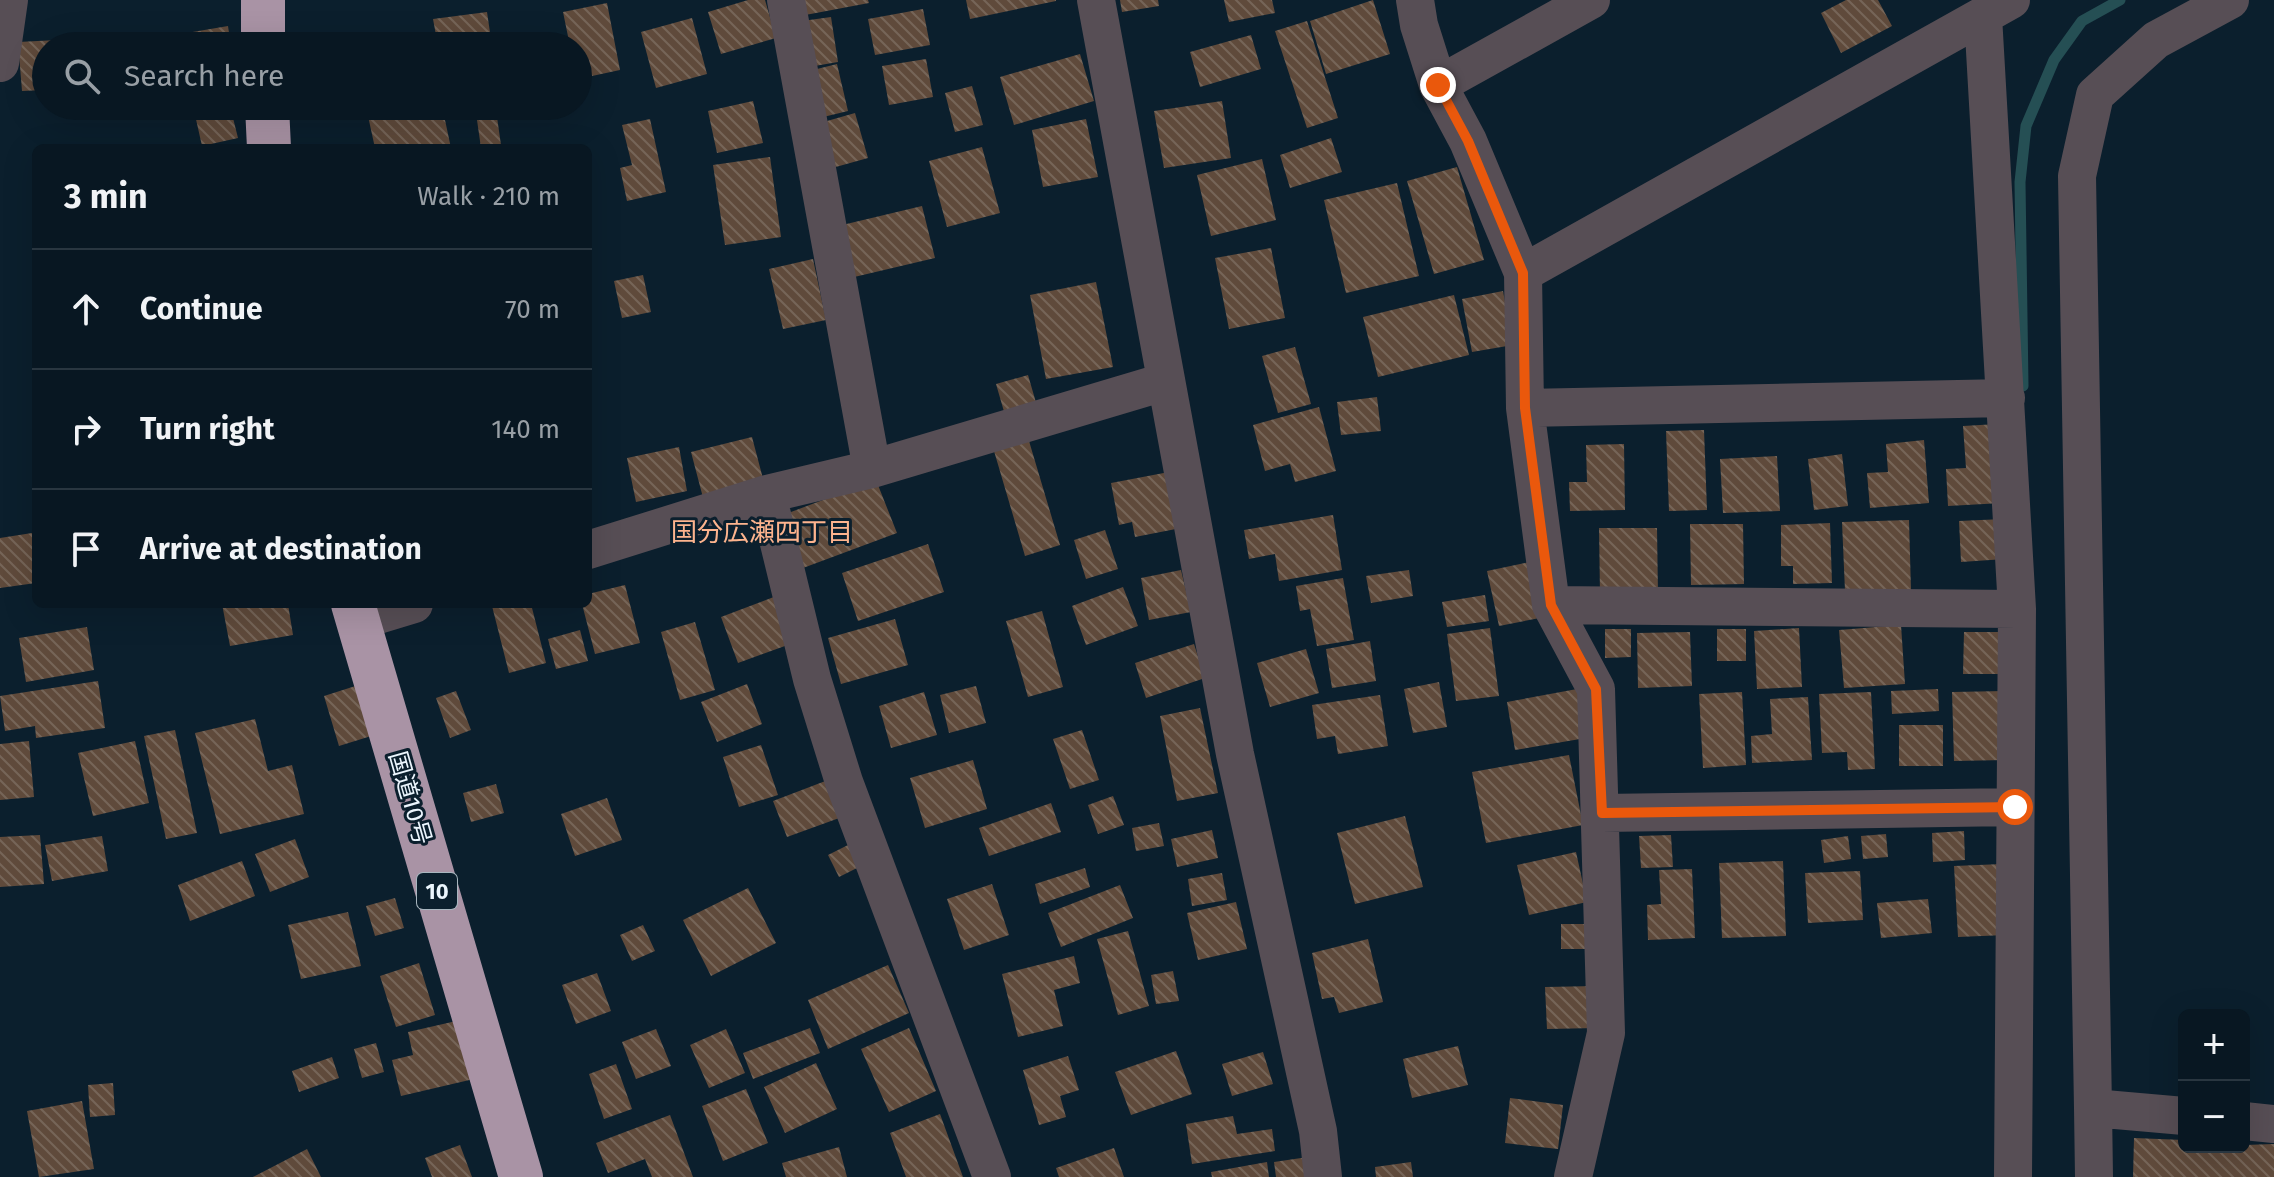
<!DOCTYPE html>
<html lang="en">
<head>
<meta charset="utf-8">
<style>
  :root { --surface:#081722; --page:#11202a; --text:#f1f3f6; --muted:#989fa5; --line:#293640 }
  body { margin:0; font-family:"Fira Sans","Noto Sans JP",sans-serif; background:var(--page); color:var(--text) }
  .controls { position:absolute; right:24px; bottom:24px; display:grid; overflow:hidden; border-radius:12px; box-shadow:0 8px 32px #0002 }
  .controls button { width:72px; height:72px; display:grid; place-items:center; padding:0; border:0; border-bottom:2px solid var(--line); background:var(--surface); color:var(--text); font:40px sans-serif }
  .stop { position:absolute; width:24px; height:24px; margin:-18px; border:6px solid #ea580c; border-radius:50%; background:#fff }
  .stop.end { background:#ea580c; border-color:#fff; box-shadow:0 2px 8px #0008 }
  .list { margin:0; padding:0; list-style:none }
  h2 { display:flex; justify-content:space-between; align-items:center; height:104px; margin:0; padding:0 32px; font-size:34px }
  h2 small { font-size:26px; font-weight:400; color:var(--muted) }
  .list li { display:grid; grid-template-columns:52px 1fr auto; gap:24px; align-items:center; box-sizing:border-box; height:120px; padding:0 32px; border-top:2px solid var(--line) }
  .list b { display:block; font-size:30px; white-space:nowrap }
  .list em { font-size:26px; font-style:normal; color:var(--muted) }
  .icon { flex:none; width:44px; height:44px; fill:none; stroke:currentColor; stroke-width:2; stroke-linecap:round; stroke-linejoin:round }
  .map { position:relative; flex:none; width:2274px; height:1177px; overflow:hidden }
  .search { position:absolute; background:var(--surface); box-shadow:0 8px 32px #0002; left:32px; top:32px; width:560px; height:88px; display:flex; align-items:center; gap:20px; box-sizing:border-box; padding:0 28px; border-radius:44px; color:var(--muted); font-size:30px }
  .panel { position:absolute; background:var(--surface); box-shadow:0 8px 32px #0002; left:32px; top:144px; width:560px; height:464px; border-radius:12px }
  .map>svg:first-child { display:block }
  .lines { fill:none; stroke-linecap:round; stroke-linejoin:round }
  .stream { stroke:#254f54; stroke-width:11 }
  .building { fill:url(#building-back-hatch) }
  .minor { stroke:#574e55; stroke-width:38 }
  .highway { stroke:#a993a5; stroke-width:44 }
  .route { stroke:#ea580c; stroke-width:10 }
  .labels { text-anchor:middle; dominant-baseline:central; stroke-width:6; stroke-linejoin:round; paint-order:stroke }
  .shield { fill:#0b1f2d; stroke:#a8b6bf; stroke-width:2 }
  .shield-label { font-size:22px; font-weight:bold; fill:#ecf6fe }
  .street-label { font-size:24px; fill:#ecf6fe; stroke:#0b1f2d }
  .neighbourhood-label { font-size:26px; fill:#fdb48e; stroke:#0b1f2d }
</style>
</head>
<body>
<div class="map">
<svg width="2274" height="1177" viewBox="0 0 2274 1177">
  <defs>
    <pattern id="building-back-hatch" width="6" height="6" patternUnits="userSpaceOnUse" patternTransform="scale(2)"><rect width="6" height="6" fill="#5f4a3b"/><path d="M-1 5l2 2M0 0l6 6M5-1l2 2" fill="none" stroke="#766558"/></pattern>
  </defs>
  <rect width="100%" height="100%" fill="#0b1f2d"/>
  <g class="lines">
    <path class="stream" d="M2023 386 2020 182 2026 126 2054 60 2082 21 2120 0"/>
  </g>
  <path class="building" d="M748 0H765L776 38 721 54 708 12Z
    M796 0H868L869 3 800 16Z
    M966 0H1056V1L970 19Z
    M1120 0H1158L1159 6 1122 12Z
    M1224 0H1272L1275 13 1229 22Z
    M1373 0 1390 54 1326 74 1310 21Z
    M1846 0H1878L1892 26 1841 53 1821 13Z
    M607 3 620 70 578 79V46H570L563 12Z
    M923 9 930 45 875 55 868 19Z
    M487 12 492 46H438L433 19Z
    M831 17 838 62 803 68 795 22Z
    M692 18 707 74 656 88 641 32Z
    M1307 21 1338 118 1307 128 1275 31Z
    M228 26 231 46H170L169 36Z
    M151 33 152 46H86V38Z
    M1251 35 1261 69 1200 87 1190 52Z
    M77 39 78 46H46V90L22 91 18 42Z
    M1080 54 1094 101 1014 125 1000 77Z
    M926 59 933 97 889 105 882 66Z
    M837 64 848 111 815 119 805 72Z
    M972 86 983 125 955 132 945 93Z
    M753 101 763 143 717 153 708 111Z
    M1222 101 1231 158 1164 168 1154 111Z
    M193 106H230L238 138 202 146Z
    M307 106H366V108L309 118Z
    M411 106H442L451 148H410L409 144 375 148 368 116Z
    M855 113 868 158 825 170 813 125Z
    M497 117 501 145 481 148 477 120Z
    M650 119 666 192 627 201 620 168 632 165 622 125Z
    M1086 119 1098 177 1043 187 1032 130Z
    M1331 138 1342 172 1290 188 1280 155Z
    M982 147 1000 213 947 227 929 161Z
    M770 157 781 237 725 245 713 165Z
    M1262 159 1276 220 1211 236 1197 175Z
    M1457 167 1484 260 1434 274 1407 181Z
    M1397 183 1419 276 1346 293 1324 200Z
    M922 206 935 258 850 278 838 226Z
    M1271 248 1285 318 1229 329 1215 258Z
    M813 259 826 320 783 329 769 269Z
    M643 275 651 312 622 318 614 281Z
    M1096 282 1113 367 1046 379 1030 295Z
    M1503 291 1513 345 1472 352 1462 299Z
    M1454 295 1469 355 1378 377 1363 317Z
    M1295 347 1311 404 1278 413 1262 356Z
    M1028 375 1037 406 1005 415 996 384Z
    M1377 397 1381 431 1341 435 1337 402Z
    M1319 407 1336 471 1295 482 1290 464 1265 471 1253 425Z
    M1997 424 2002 503 1948 506 1946 469 1966 468 1963 426Z
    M1704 430 1707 510 1669 511 1666 431Z
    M752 437 767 494 706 509 691 452Z
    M1924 440 1929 503 1870 508 1867 473 1888 472 1886 444Z
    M1029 441 1060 545 1025 556 994 451Z
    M1624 444 1625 510 1570 511 1569 482H1587L1586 445Z
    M679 447 687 491 636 502 627 458Z
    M1842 454 1848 506 1814 510 1808 459Z
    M1777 456 1780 511 1723 513 1720 459Z
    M1169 472 1181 528 1135 537 1132 522 1119 525 1111 483Z
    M876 480 897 533 803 568 783 515Z
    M1333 515 1342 570 1279 581 1275 554 1249 559 1244 530Z
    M2003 519 2005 559 1961 562 1959 521Z
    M1909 520 1911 590 1845 591 1842 522Z
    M1830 523 1832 583 1793 584V566H1781V525Z
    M1690 524H1743L1744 584 1691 585Z
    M1599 528H1657L1658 594 1600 595Z
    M1105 530 1118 569 1086 579 1074 540Z
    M32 533 36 583 0 588V538Z
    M928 544 944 592 858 621 842 573Z
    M1534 561 1545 617 1499 626 1487 571Z
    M1181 570 1191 612 1149 620 1141 578Z
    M1409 570 1413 596 1371 603 1366 576Z
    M1343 578 1354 640 1317 646 1310 609 1300 611 1296 586Z
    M625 585 640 643 595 654 582 604H588V594Z
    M1123 587 1138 626 1086 645 1072 606Z
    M779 595 796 642 738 663 721 617Z
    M1485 595 1489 621 1447 627 1442 602Z
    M222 604H288L293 635 230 646Z
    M499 604H531L546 663 509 673 492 606Z
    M1042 611 1063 687 1028 697 1006 621Z
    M895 619 908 665 841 684 828 638Z
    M695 622 715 690 680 700 661 632Z
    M1901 625 1905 684 1844 688 1839 630Z
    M87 627 94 670 26 682 19 638Z
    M1490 628 1499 696 1456 701 1447 634Z
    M1799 628 1802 687 1757 689 1754 631Z
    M1605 629H1631V657L1605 658Z
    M1717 629H1746V661H1717Z
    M580 630 588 661 556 669 548 639Z
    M1690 632 1692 686 1638 688 1637 633Z
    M1964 632H2004L2003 674H1963Z
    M1370 641 1376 681 1332 688 1326 649Z
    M1194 644 1205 678 1146 698 1135 663Z
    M1306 649 1319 693 1270 707 1257 663Z
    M98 681 105 728 36 738 35 726 5 731 0 696Z
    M368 682 384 732 339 746 324 696Z
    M1439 682 1447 727 1413 733 1404 689Z
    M747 684 762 724 717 742 701 702Z
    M976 686 986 723 949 733 940 695Z
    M1577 689 1586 738 1515 750 1507 702Z
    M1938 689 1939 711 1892 714 1891 691Z
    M456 691 471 730 450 738 436 698Z
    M2005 691 2007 760 1954 761 1952 692Z
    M924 692 937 735 891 748 879 706Z
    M1742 692 1746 765 1703 768 1699 694Z
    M1871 692 1875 769 1848 770 1847 752 1822 753 1819 694Z
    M1380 695 1388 746 1338 754 1335 736 1317 739 1312 705Z
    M1808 697 1812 760 1752 763 1751 736 1772 734 1770 699Z
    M1200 708 1218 793 1177 801 1160 716Z
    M255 719 268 771 292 765 304 814 220 834 195 733Z
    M1899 725H1943V766H1899Z
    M175 730 197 833 166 839 144 736Z
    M1082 730 1099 780 1070 789 1053 739Z
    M29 741 34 797 0 800V744Z
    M135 741 149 803 93 816 78 753Z
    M761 745 778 795 739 807 723 757Z
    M1569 755 1583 825 1486 843 1472 772Z
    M973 760 987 809 925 828 910 778Z
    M828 780 842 817 787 837 773 801Z
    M496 784 504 813 471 822 463 793Z
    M1113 796 1124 825 1098 834 1088 805Z
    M607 798 622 840 575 856 561 814Z
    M1051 803 1061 832 989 856 979 828Z
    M1405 816 1423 887 1355 904 1337 833Z
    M1159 823 1164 846 1136 851 1132 828Z
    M1212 830 1218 858 1177 867 1171 839Z
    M1964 831 1965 860 1933 862 1932 833Z
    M1886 834 1888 857 1863 859 1861 836Z
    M40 835 44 884 0 887V837Z
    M1671 835 1673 867 1641 868 1639 836Z
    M102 836 108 871 52 881 45 845Z
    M1848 836 1851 859 1824 863 1821 840Z
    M295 839 309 877 270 892 255 854Z
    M854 842 865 864 839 877 828 855Z
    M1576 852 1587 902 1529 915 1517 865Z
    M242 861 255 896 190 921 178 885Z
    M1783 861 1786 936 1722 938 1719 863Z
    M2002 864 2006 935 1958 937 1954 866Z
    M1085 868 1090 887 1040 904 1035 884Z
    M1692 869 1695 938 1648 940 1647 905 1661 904 1659 870Z
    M1860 871 1863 920 1808 923 1805 873Z
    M1222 873 1227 900 1192 906 1188 879Z
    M992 884 1009 935 964 950 947 899Z
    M1120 885 1133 918 1061 947 1048 913Z
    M748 888 776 943 711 976 683 920Z
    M395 898 404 928 375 936 366 906Z
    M1928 899 1932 933 1881 938 1877 903Z
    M1236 902 1247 949 1198 960 1187 913Z
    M348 912 361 966 301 979 288 925Z
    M1561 924H1594V949H1561Z
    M643 925 655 951 632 961 620 935Z
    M1128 931 1149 1006 1118 1015 1097 939Z
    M1368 939 1383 1002 1339 1013 1334 997 1322 999 1312 953Z
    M1074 956 1080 983 1054 990 1063 1026 1018 1037 1002 974Z
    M419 963 435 1015 396 1027 380 976Z
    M888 965 909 1013 828 1049 808 1000Z
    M1173 971 1179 1001 1156 1004 1151 975Z
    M597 973 611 1011 576 1024 562 985Z
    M1596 986 1597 1028 1547 1029 1545 987Z
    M465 1019 478 1078 401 1096 392 1060 413 1055 408 1032Z
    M810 1028 820 1053 753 1079 743 1053Z
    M909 1028 936 1091 889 1112 861 1049Z
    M656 1029 671 1066 636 1079 622 1042Z
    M726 1029 745 1073 709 1088 690 1045Z
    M376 1043 384 1072 362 1078 354 1049Z
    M1458 1046 1468 1085 1412 1098 1403 1059Z
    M1176 1051 1192 1094 1131 1115 1115 1072Z
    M1263 1052 1273 1084 1232 1096 1222 1064Z
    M1068 1056 1079 1090 1060 1096 1066 1117 1039 1125 1023 1070Z
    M332 1057 339 1078 299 1092 292 1071Z
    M816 1063 837 1109 785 1133 764 1087Z
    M616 1064 632 1109 604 1119 589 1074Z
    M113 1083 115 1115 90 1117 88 1085Z
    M746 1089 768 1143 723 1161 702 1106Z
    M1510 1098 1563 1105 1558 1149 1505 1143Z
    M82 1101 94 1169 39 1177 27 1111Z
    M940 1114 963 1177H906L890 1133Z
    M670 1115 693 1177H652L645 1159 608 1173 596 1143Z
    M1233 1116 1237 1134 1272 1129 1275 1151 1192 1164 1186 1124Z
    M2134 1138 2184 1140V1147L2274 1144V1177H2133Z
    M460 1145 472 1177H432L425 1158Z
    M839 1147 847 1177H786L782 1163Z
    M1114 1148 1124 1177H1059L1056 1168Z
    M307 1149 321 1177H253Z
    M1308 1157 1311 1177H1276L1274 1162Z
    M1267 1162 1269 1177H1212L1211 1172Z
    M1411 1162 1413 1177H1376L1375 1167Z"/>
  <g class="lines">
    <path class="minor" d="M786 0 872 469
      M1096 0 1235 754 1318 1131 1323 1177
      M1415 0 1419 25 1438 85 1468 141 1523 273 1525 408 1551 605 1596 689 1606 1033 1573 1177
      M1983 16 2017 609 2013 1177
      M0 63 9 0
      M1438 85 1591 0
      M1523 273 2011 0
      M1525 408 2006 398
      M767 494 812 679 844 782 992 1177
      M588 550 767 494 872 469 1164 382
      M1551 605 2017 609
      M358 621 414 604
      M1602 813 2015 807
      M2093 1108 2077 176 2095 95 2156 40 2230 0
      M2244 1121 2274 1124
      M2094 1177 2093 1108 2184 1116"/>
    <path class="highway" d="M263 0V46
      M267 106 269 148
      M353 604 521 1177"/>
  </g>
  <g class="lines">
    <path class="route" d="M1438 85 1468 141 1523 273 1525 408 1551 605 1596 689 1602 813 2015 807"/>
  </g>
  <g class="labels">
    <rect class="shield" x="417" y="873" width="40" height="36" rx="6"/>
    <g class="shield-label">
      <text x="437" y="891">10</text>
    </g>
    <g class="street-label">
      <text transform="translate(410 798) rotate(74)">国道10号</text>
    </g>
    <g class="neighbourhood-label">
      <text x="762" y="532">国分広瀬四丁目</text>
    </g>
  </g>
</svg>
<div class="controls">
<button>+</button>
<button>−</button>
</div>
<div class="stop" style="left:2015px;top:807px"></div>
<div class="stop end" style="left:1438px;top:85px"></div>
<div class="search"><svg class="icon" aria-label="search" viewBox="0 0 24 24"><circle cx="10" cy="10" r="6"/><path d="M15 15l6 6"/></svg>Search here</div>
<section class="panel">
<h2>3 min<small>Walk · 210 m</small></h2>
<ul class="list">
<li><svg class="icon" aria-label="ahead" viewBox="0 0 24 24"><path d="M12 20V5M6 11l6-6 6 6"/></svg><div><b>Continue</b></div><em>70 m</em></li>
<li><svg class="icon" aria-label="right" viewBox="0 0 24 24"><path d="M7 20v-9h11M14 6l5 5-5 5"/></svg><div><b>Turn right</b></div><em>140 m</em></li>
<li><svg class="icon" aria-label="arrive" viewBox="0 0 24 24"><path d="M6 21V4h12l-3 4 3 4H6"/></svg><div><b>Arrive at destination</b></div></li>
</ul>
</section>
</div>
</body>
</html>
